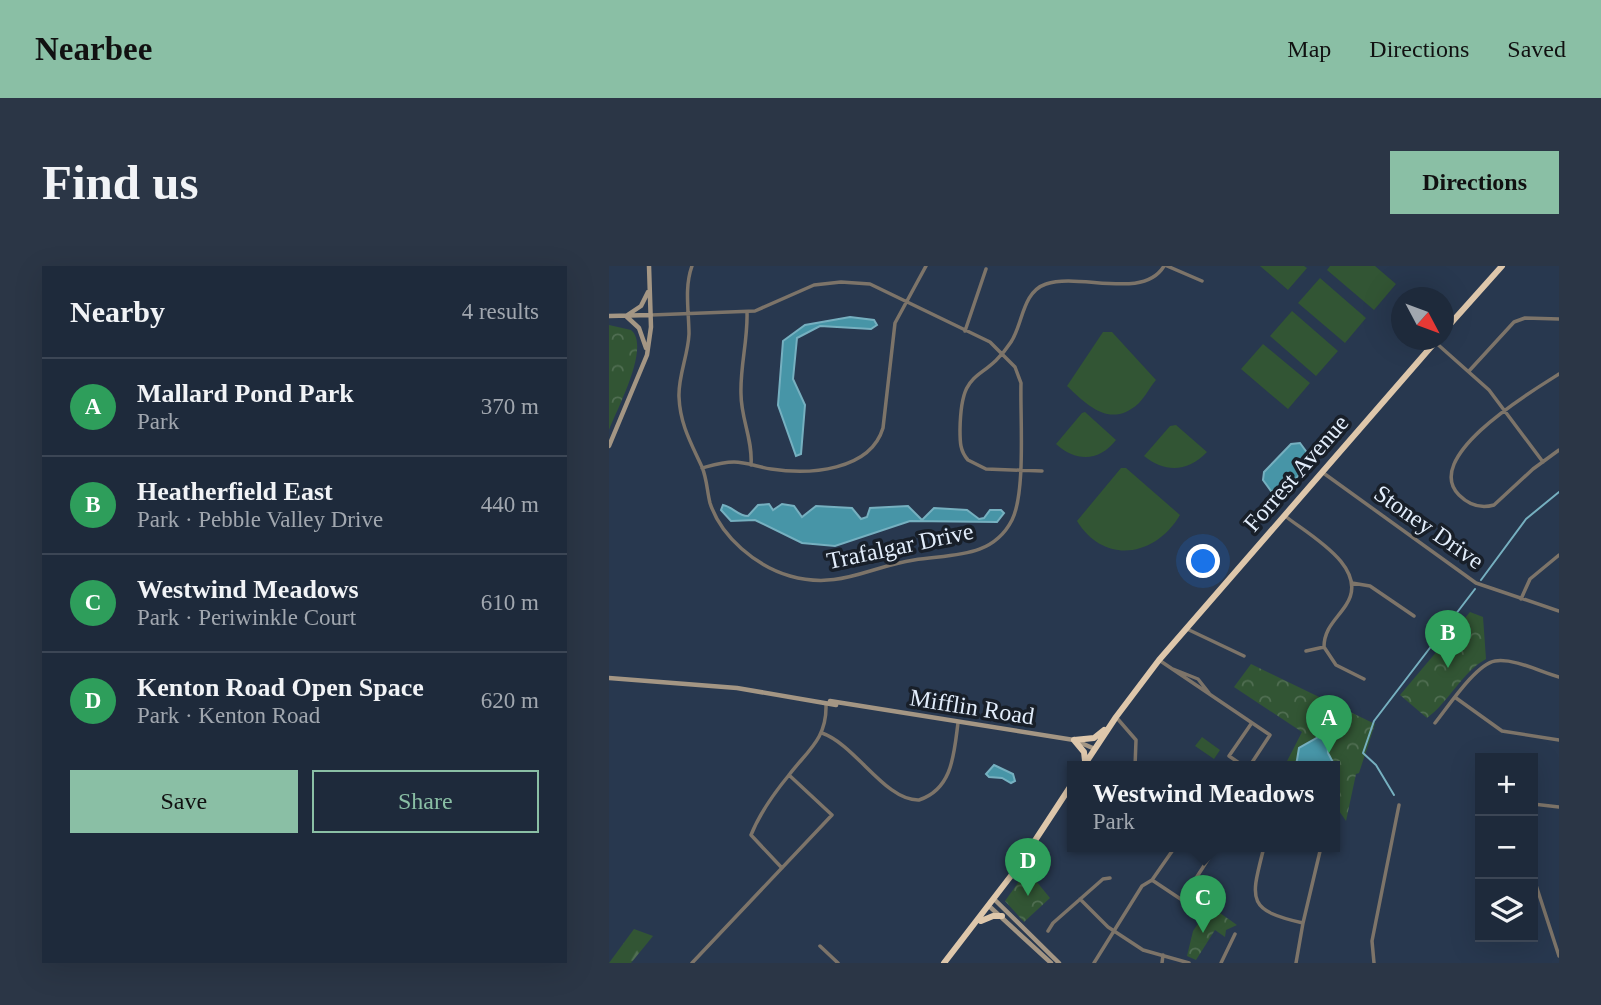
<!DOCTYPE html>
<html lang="en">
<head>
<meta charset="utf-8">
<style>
  :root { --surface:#1e2a3b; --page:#2b3646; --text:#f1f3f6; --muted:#a1a7af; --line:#3c4655; --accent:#8abfa5 }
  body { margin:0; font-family:Georgia,serif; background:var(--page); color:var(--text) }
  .controls { position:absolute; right:21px; bottom:21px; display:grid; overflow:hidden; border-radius:0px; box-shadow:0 7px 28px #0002 }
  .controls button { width:63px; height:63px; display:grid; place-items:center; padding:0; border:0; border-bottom:2px solid var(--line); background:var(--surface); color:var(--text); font:35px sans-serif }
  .compass { position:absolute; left:782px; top:21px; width:63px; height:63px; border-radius:50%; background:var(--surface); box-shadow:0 7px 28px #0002; rotate:131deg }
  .you { position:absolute; left:595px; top:296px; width:24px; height:24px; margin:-18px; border:5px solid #fff; border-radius:50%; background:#1a73e8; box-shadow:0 0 0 10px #1a73e833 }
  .badge { display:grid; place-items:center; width:46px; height:46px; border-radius:50%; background:var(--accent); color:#fff; font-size:23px; font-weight:700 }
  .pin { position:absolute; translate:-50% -58px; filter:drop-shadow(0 2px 4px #0008) }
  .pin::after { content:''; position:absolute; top:37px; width:24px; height:21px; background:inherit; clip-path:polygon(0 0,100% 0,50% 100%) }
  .popup { position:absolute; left:458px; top:495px; width:273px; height:91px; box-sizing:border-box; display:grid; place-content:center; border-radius:0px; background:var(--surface); filter:drop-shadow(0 2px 5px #0005); font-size:23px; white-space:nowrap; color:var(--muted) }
  .popup b { font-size:26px; color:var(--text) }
  .popup::after { content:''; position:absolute; left:50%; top:100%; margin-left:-14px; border:14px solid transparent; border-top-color:var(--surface) }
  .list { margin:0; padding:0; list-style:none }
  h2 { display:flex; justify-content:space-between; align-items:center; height:91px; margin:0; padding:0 28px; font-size:30px }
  h2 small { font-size:23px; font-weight:400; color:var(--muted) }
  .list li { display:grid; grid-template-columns:46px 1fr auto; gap:21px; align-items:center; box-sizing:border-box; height:98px; padding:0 28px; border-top:2px solid var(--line) }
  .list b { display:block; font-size:26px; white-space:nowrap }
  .list p { margin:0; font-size:23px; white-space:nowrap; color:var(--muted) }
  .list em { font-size:23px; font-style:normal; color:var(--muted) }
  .actions { display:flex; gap:14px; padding:21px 28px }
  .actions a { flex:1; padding:16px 0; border:2px solid var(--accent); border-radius:0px; text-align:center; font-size:24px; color:var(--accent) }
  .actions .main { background:var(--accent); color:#111 }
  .icon { flex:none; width:38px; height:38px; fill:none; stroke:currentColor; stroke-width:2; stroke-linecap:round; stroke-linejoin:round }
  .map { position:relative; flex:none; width:950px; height:697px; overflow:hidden; border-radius:0px }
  header { display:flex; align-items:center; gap:42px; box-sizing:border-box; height:98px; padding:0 35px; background:var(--accent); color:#111 }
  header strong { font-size:33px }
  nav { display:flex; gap:38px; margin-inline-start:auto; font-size:24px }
  .intro { display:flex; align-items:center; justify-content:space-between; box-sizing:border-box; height:168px; padding:0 42px }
  h1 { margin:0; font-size:49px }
  .button { padding:18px 32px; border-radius:0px; background:var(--accent); color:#111; font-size:24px; font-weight:700 }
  main { display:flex; gap:42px; padding:0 42px }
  aside { flex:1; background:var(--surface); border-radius:0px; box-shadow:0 7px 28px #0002 }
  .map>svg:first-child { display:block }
  .grass { fill:#325534 }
  .forest { fill:url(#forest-firs) }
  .park { fill:url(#park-crowns) }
  .water { fill:#4795a7; stroke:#76b0c0; stroke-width:2 }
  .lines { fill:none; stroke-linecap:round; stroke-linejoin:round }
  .stream { stroke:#76b0c0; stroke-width:2 }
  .street { stroke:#7d7469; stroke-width:3.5 }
  .secondary { stroke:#a49684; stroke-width:4.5 }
  .highway { stroke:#dec7ab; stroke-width:6 }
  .labels { text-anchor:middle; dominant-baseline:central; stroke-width:7; stroke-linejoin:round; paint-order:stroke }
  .street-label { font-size:24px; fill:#e3eefc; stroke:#181f29 }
</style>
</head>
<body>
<header>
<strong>Nearbee</strong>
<nav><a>Map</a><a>Directions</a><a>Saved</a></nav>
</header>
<div class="intro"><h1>Find us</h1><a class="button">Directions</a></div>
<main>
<aside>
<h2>Nearby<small>4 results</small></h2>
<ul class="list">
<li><span class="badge" style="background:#2e9e5b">A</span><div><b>Mallard Pond Park</b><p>Park</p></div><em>370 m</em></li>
<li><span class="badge" style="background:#2e9e5b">B</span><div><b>Heatherfield East</b><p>Park · Pebble Valley Drive</p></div><em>440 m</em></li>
<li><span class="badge" style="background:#2e9e5b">C</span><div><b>Westwind Meadows</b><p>Park · Periwinkle Court</p></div><em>610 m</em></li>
<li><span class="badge" style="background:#2e9e5b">D</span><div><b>Kenton Road Open Space</b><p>Park · Kenton Road</p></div><em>620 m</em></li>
</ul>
<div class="actions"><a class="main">Save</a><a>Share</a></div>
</aside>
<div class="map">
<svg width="950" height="697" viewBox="0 0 950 697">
  <defs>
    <pattern id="forest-firs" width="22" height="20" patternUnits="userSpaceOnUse" patternTransform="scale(1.75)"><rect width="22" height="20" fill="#325534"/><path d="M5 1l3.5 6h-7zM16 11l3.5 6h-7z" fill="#506e52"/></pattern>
    <pattern id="park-crowns" width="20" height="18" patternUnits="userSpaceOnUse" patternTransform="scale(1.75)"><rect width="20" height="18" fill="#325534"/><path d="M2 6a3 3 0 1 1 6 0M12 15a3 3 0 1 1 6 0" fill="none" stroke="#506e52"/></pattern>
  </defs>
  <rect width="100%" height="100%" fill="#28384f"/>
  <path class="grass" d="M651 0H695L698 2 679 24Z
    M721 0H766L787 18 765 44 718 4Z
    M711 12 757 52 736 77 689 37Z
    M683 45 729 85 707 110 661 70Z
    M494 66H503L547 114C541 121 536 131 530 137 502 163 479 140 458 120Z
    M654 78 701 117 679 143 632 103Z
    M476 146 507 174C490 196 467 196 447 178L473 147Z
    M567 159 598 186C579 206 556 207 535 190L561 160Z
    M512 202H517L571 249C547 290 496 300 468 255Z
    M593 471 611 484 605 493 586 480Z"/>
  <path class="forest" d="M25 663 44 670 22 697H0Z"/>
  <path class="park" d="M0 59 22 64C42 80 8 143 0 164Z
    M861 346 874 351 877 393C853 406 840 436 818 452L791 429Z
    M642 398 766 458 750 507 747 508 737 555 728 542 725 543V501H675L693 466 625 421Z
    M418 604 441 632 415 656 396 635Z
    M601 640 628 659 617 664 616 671 606 664 587 694 578 690 584 665Z"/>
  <path class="water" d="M241 51 265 54 268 59 262 63 211 60 188 72 184 113 196 139 192 188 187 190 169 139 174 75 196 59Z
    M691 177 702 192 701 198 675 225H662L654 214 655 206 682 178Z
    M160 238 164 244 173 238 185 240 193 251 207 240 243 242 252 253 258 251 261 242 299 240 313 254 325 242 358 244 370 253 375 252 381 244H392L395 247 388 256 301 255 226 280 193 277 146 254 122 255 112 244 114 239C124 241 129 250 139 250L149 239Z
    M713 469 718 472 719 487 727 502 725 510V501L687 500 690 482Z
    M385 499 404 508 406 515 402 517 393 512 380 511 377 508Z"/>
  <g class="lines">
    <path class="stream" d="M872 314 917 253 950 226
      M785 529 767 499 754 487 765 455 866 323"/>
    <path class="street" d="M558 0 593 15
      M138 46C139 74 131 100 132 128 132 153 144 174 142 199
      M42 49 146 45 205 19 232 16 261 18 381 76 406 101 412 117C411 150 417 226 403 254 383 293 342 288 305 294 259 301 230 324 181 310 147 300 112 271 101 237 98 225 98 213 93 201 82 177 71 158 70 131 69 110 79 90 80 68 80 46 75 22 83 0
      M356 65 377 3
      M826 76 880 124 934 196
      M860 105 905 56 916 52 950 53
      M950 108C923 125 812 191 850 229 860 239 871 243 885 239L924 203 950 184
      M93 202C104 199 113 196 125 196 137 196 149 201 162 203 200 209 261 205 274 162L286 57 317 0
      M433 205 377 203 359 194C351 185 351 176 351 164 352 97 373 120 402 76 414 58 413 26 437 18 470 6 534 35 555 0
      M713 206 867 317 950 345
      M676 250C700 269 762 302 737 339 728 353 715 362 715 381L727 399 755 413
      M743 317 761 320 805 350
      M912 333 921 313 950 289
      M578 363 635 390
      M697 385 715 381
      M550 394 661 469 640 501
      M564 403 589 413 600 427
      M847 432 893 465 950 474
      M507 451 527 474 526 501
      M826 457C839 441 867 398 886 395 905 392 932 406 950 411
      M213 467C247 479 276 535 310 534 344 523 345 487 349 457
      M636 501 620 490 642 458
      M457 528 463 531
      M924 538 950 541
      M655 581C642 633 636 644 694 657L712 581
      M173 602 142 569C150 549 166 526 180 509 198 485 218 473 217 439
      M924 610 950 690
      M543 614 573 634 607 581
      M471 633 499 661 534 684 580 697
      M439 665 444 657 494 613 501 612
      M211 680 229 697
      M83 697 223 549 180 509
      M485 697 533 620 543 614 566 581
      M553 697 554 689
      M612 697 626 668
      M687 697 694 657
      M765 697 763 675 790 539"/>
    <path class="secondary" d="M0 50 42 49
      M37 82 30 62 17 50 32 40 39 26
      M0 180 38 89 42 61 40 0
      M0 412 128 422 227 439
      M221 435 465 474 486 483
      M385 633 450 697
      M380 640 442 697"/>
    <path class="highway" d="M834 66 893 0
      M465 474 485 472 495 464
      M465 474 475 486 476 495
      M474 501 507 451 550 394 828 74
      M372 655 384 650H393
      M335 697 408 602 463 518"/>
  </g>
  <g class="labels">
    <g class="street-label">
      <text transform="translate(687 207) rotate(-49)">Forrest Avenue</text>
      <text transform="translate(820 261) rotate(35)">Stoney Drive</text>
      <text transform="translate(291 280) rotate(-12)">Trafalgar Drive</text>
      <text transform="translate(363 441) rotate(9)">Mifflin Road</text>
    </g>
  </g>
</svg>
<div class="controls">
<button>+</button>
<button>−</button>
<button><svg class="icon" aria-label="layers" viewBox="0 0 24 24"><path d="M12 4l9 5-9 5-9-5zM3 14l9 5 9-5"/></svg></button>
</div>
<svg class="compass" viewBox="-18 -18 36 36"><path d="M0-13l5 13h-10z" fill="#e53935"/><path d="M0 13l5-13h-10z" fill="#a1a7af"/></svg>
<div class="you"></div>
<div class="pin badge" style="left:720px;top:487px;background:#2e9e5b">A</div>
<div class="pin badge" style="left:839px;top:402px;background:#2e9e5b">B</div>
<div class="pin badge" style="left:594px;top:667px;background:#2e9e5b">C</div>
<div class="popup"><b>Westwind Meadows</b>Park</div>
<div class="pin badge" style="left:419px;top:630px;background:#2e9e5b">D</div>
</div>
</main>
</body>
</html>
